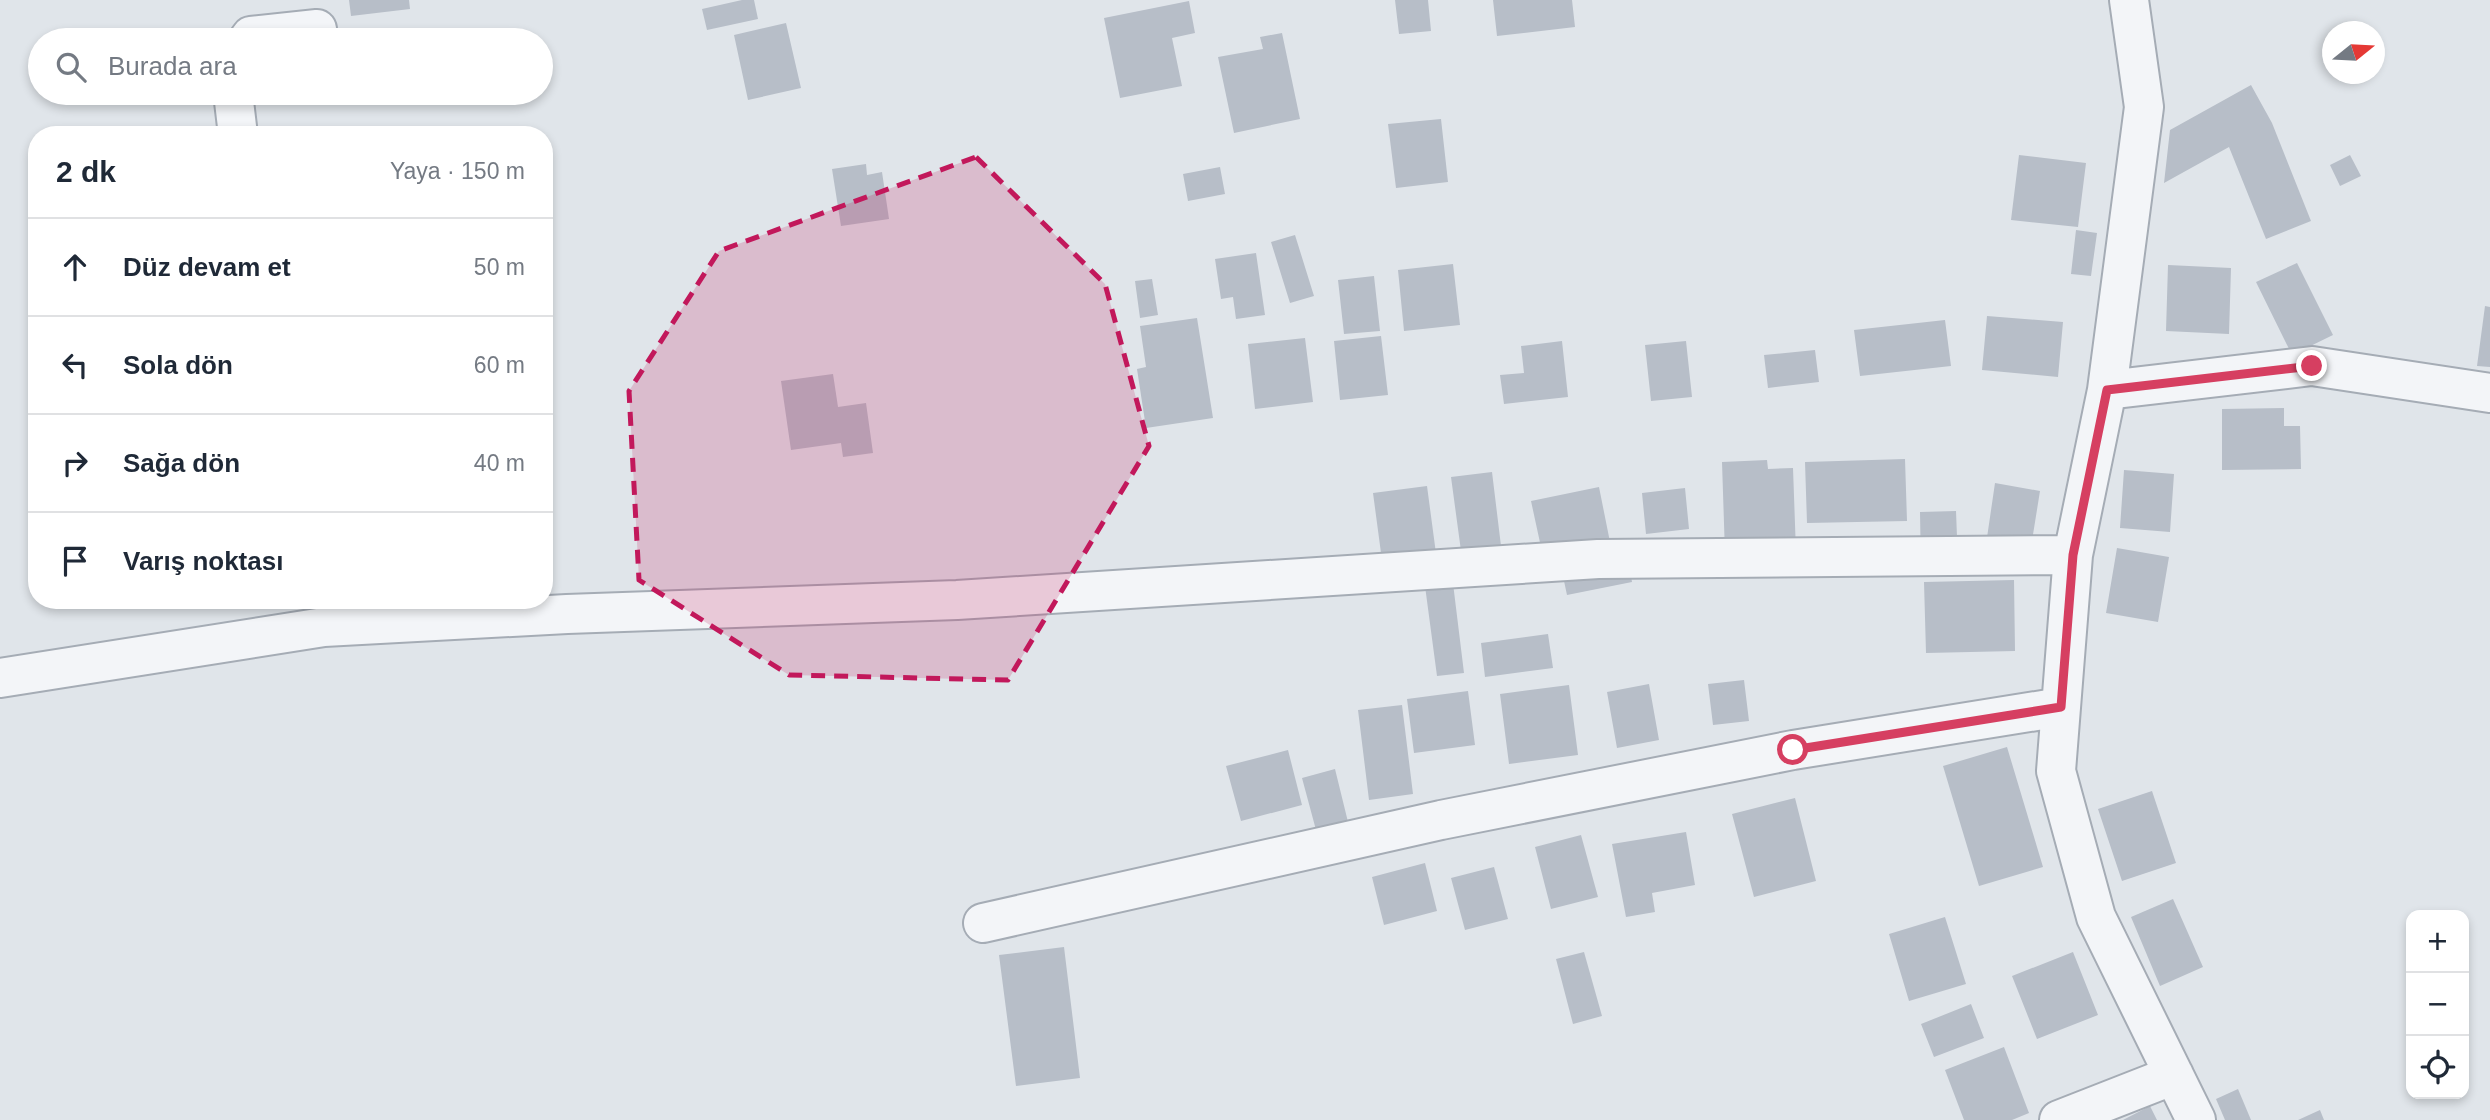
<!DOCTYPE html>
<html lang="tr">
<head>
<meta charset="utf-8">
<style>
  :root { --surface:#fff; --page:#f2f2f3; --text:#1f2937; --muted:#747a83; --line:#e0e1e3 }
  body { margin:0; font-family:Arial,sans-serif; background:var(--page); color:var(--text) }
  .controls { position:absolute; right:21px; bottom:21px; display:grid; overflow:hidden; border-radius:14px; box-shadow:0 4px 10px #0003 }
  .controls button { width:63px; height:63px; display:grid; place-items:center; padding:0; border:0; border-bottom:2px solid var(--line); background:var(--surface); color:var(--text); font:35px sans-serif }
  .compass { position:absolute; left:2322px; top:21px; width:63px; height:63px; border-radius:50%; background:var(--surface); box-shadow:0 4px 10px #0003; rotate:72deg }
  .stop { position:absolute; width:21px; height:21px; margin:-16px; border:5px solid #d63f61; border-radius:50%; background:#fff }
  .stop.end { background:#d63f61; border-color:#fff; box-shadow:0 2px 7px #0008 }
  .list { margin:0; padding:0; list-style:none }
  h2 { display:flex; justify-content:space-between; align-items:center; height:91px; margin:0; padding:0 28px; font-size:30px }
  h2 small { font-size:23px; font-weight:400; color:var(--muted) }
  .list li { display:grid; grid-template-columns:46px 1fr auto; gap:21px; align-items:center; box-sizing:border-box; height:98px; padding:0 28px; border-top:2px solid var(--line) }
  .list b { display:block; font-size:26px; white-space:nowrap }
  .list em { font-size:23px; font-style:normal; color:var(--muted) }
  .icon { flex:none; width:38px; height:38px; fill:none; stroke:currentColor; stroke-width:2; stroke-linecap:round; stroke-linejoin:round }
  .map { position:relative; flex:none; width:2490px; height:1120px; overflow:hidden }
  .search { position:absolute; background:var(--surface); box-shadow:0 4px 10px #0003; left:28px; top:28px; width:525px; height:77px; display:flex; align-items:center; gap:18px; box-sizing:border-box; padding:0 24px; border-radius:38px; color:var(--muted); font-size:26px }
  .panel { position:absolute; background:var(--surface); box-shadow:0 4px 10px #0003; left:28px; top:126px; width:525px; height:483px; border-radius:28px }
  .map>svg:first-child { display:block }
  .building { fill:#b7bec8 }
  .lines { fill:none; stroke-linecap:round; stroke-linejoin:round }
  .minor-casing { stroke:#a5acb5; stroke-width:42 }
  .minor { stroke:#f3f5f8; stroke-width:38 }
  .route { stroke:#d63f61; stroke-width:9 }
  .marked { fill:#c2185b; fill-opacity:0.2; stroke:#c2185b; stroke-width:5; stroke-dasharray:14 9; stroke-linejoin:round }
</style>
</head>
<body>
<div class="map">
<svg width="2490" height="1120" viewBox="0 0 2490 1120">
  <rect width="100%" height="100%" fill="#e0e5ea"/>
  <path class="building" d="M349 0H409L410 9 351 16Z
    M742 0H754L758 19 707 30 702 9Z
    M1395 0H1428L1431 31 1399 34Z
    M1493 0H1572L1575 27 1497 36Z
    M1189 1 1195 33 1172 38 1182 86 1120 98 1104 18Z
    M786 23 801 88 748 100 734 35Z
    M1282 33 1300 119 1234 133 1218 57 1263 49 1260 37Z
    M2251 85 2272 123 2311 221 2266 239 2229 147 2164 183 2170 130Z
    M1441 119 1448 182 1396 188 1388 124Z
    M2019 155 2086 163 2078 227 2011 220Z
    M2350 155 2361 176 2340 186 2330 165Z
    M866 164 867 175 882 172 889 219 841 226 832 169Z
    M1220 167 1225 194 1188 201 1183 174Z
    M2076 230 2097 233 2091 276 2071 274Z
    M1295 235 1314 296 1290 303 1271 242Z
    M1256 253 1265 315 1236 319 1233 297 1221 299 1215 259Z
    M2297 263 2333 335 2292 355 2256 282Z
    M1453 264 1460 325 1404 331 1398 270Z
    M2168 265 2231 268 2229 334 2166 331Z
    M1374 276 1380 331 1344 334 1338 280Z
    M1152 279 1158 315 1140 318 1135 281Z
    M2485 306 2490 307V367L2477 366Z
    M1987 316 2063 322 2058 377 1982 370Z
    M1197 318 1213 418 1146 428 1137 369 1146 367 1140 326Z
    M1945 320 1951 366 1860 376 1854 330Z
    M1381 336 1388 395 1340 400 1334 341Z
    M1305 338 1313 402 1255 409 1248 344Z
    M1562 341 1568 397 1504 404 1500 375 1524 373 1521 346Z
    M1686 341 1692 397 1651 401 1645 345Z
    M1815 350 1819 382 1768 388 1764 355Z
    M833 374 838 407 866 403 873 453 843 457 841 443 791 450 781 381Z
    M2284 408V426H2300L2301 469 2222 470V409Z
    M1905 459 1907 521 1807 523 1805 462Z
    M1767 460 1768 469 1793 468 1796 552 1725 554 1722 462Z
    M2124 470 2174 474 2170 532 2120 528Z
    M1492 472 1501 546 1461 551 1451 477Z
    M1995 483 2040 491 2027 572 1983 565Z
    M1427 486 1437 561 1383 568 1373 493Z
    M1599 487 1611 547 1544 561 1531 501Z
    M1685 488 1689 529 1646 534 1642 493Z
    M1956 511 1957 537H1973L1974 569 1921 570 1920 512Z
    M2117 548 2169 557 2158 622 2106 613Z
    M1627 554 1632 582 1567 595 1561 567Z
    M1451 567 1464 673 1437 676 1423 571Z
    M2014 580 2015 651 1926 653 1924 582Z
    M1548 634 1553 668 1485 677 1481 643Z
    M1744 680 1749 721 1713 725 1708 684Z
    M1649 684 1659 740 1617 748 1607 692Z
    M1569 685 1578 755 1509 764 1500 694Z
    M1468 691 1475 745 1414 753 1407 699Z
    M1402 705 1413 794 1369 800 1358 710Z
    M2007 747 2043 867 1979 886 1943 766Z
    M1288 750 1302 805 1241 821 1226 766Z
    M1335 769 1348 822 1316 830 1302 778Z
    M2152 791 2176 863 2122 881 2098 809Z
    M1795 798 1816 881 1754 897 1732 814Z
    M1686 832 1695 885 1652 893 1655 912 1626 917 1612 844Z
    M1581 835 1598 897 1551 909 1535 847Z
    M1425 863 1437 911 1384 925 1372 877Z
    M1494 867 1508 919 1465 930 1451 878Z
    M2173 899 2203 967 2160 986 2131 917Z
    M1945 917 1966 984 1909 1001 1889 934Z
    M1064 947 1080 1078 1016 1086 999 955Z
    M1584 952 1602 1016 1573 1024 1556 959Z
    M2073 952 2098 1015 2037 1039 2012 976Z
    M1971 1004 1984 1038 1934 1057 1921 1024Z
    M2004 1047 2029 1113 2012 1120H1964L1945 1070Z
    M2238 1089 2251 1120H2225L2216 1099Z
    M2150 1106 2157 1120H2123Z
    M2320 1110 2324 1120H2298Z"/>
  <g class="lines">
    <defs>
      <path id="minor" d="M2129 0 2144 107 2107 390 2073 555 2056 771 2096 917 2196 1120
        M248 40 251 36 317 29
        M233 93 238 135
        M2107 390 2312 366 2490 393
        M0 678 324 627 567 614 957 600 1598 559 2073 555
        M983 923 1441 820 1793 750 2061 707
        M2059 1120 2174 1075"/>
    </defs>
    <use href="#minor" class="minor-casing"/>
    <use href="#minor" class="minor"/>
  </g>
  <g class="lines">
    <path class="route" d="M1793 750 2061 707 2073 555 2107 390 2312 366"/>
  </g>
  <path class="marked" d="M976 157 1105 284 1149 446 1008 680 789 675 639 580 629 391 719 251Z"/>
</svg>
<div class="controls">
<button>+</button>
<button>−</button>
<button><svg class="icon" aria-label="locate" viewBox="0 0 24 24"><circle cx="12" cy="12" r="6"/><path d="M12 2v4M12 18v4M2 12h4M18 12h4"/></svg></button>
</div>
<svg class="compass" viewBox="-18 -18 36 36"><path d="M0-13l5 13h-10z" fill="#e53935"/><path d="M0 13l5-13h-10z" fill="#747a83"/></svg>
<div class="stop" style="left:1793px;top:750px"></div>
<div class="stop end" style="left:2312px;top:366px"></div>
<div class="search"><svg class="icon" aria-label="search" viewBox="0 0 24 24"><circle cx="10" cy="10" r="6"/><path d="M15 15l6 6"/></svg>Burada ara</div>
<section class="panel">
<h2>2 dk<small>Yaya · 150 m</small></h2>
<ul class="list">
<li><svg class="icon" aria-label="ahead" viewBox="0 0 24 24"><path d="M12 20V5M6 11l6-6 6 6"/></svg><div><b>Düz devam et</b></div><em>50 m</em></li>
<li><svg class="icon" aria-label="left" viewBox="0 0 24 24"><path d="M17 20v-9H6M10 6l-5 5 5 5"/></svg><div><b>Sola dön</b></div><em>60 m</em></li>
<li><svg class="icon" aria-label="right" viewBox="0 0 24 24"><path d="M7 20v-9h11M14 6l5 5-5 5"/></svg><div><b>Sağa dön</b></div><em>40 m</em></li>
<li><svg class="icon" aria-label="arrive" viewBox="0 0 24 24"><path d="M6 21V4h12l-3 4 3 4H6"/></svg><div><b>Varış noktası</b></div></li>
</ul>
</section>
</div>
</body>
</html>
